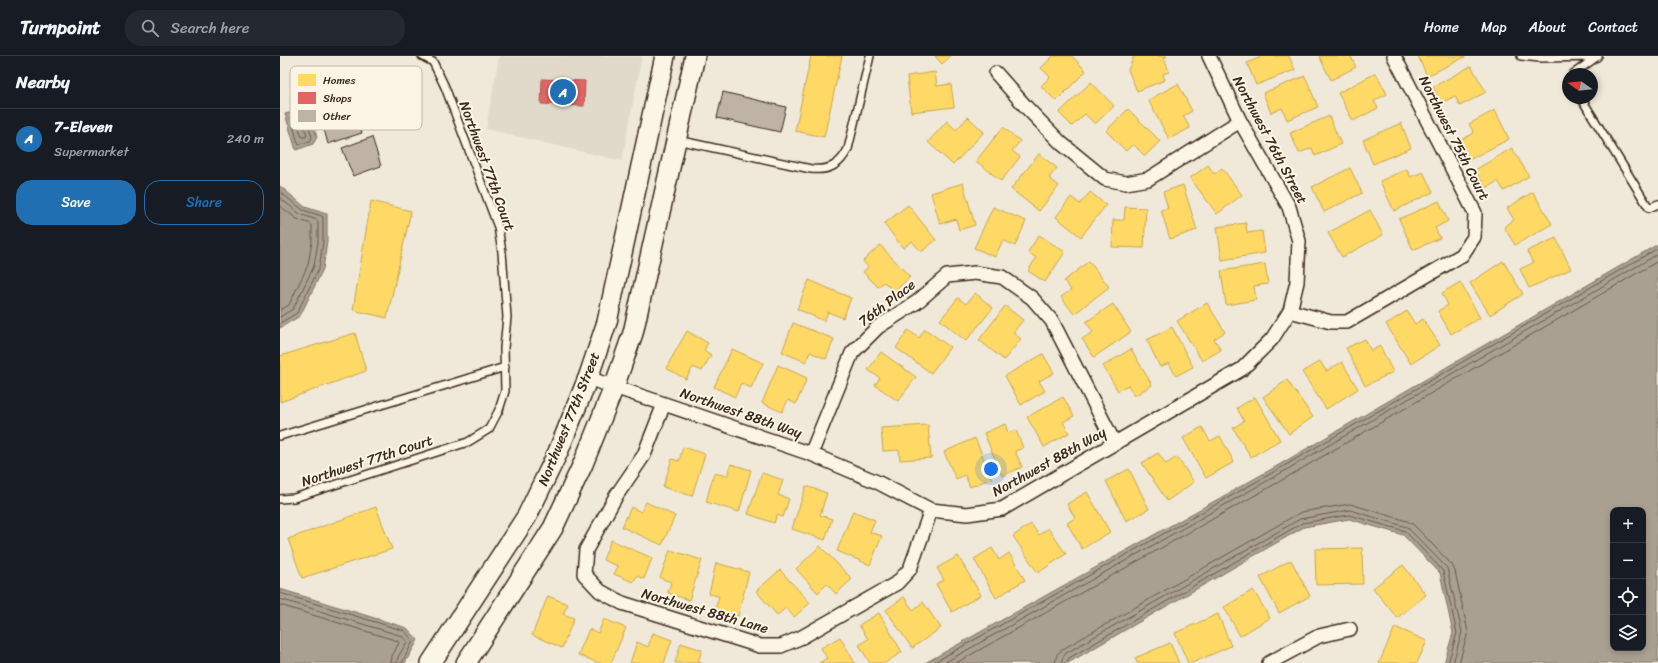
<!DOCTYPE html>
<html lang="en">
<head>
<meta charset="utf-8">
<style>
  :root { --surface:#171b24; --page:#242831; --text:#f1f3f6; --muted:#9ea1a6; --line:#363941; --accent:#1f6fb2 }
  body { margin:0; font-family:Sriracha,sans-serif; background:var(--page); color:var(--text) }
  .controls { position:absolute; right:12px; bottom:12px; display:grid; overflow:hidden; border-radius:8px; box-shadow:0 2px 6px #0003 }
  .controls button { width:36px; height:36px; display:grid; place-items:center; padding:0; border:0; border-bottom:1px solid var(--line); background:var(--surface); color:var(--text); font:20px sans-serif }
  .compass { position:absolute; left:1282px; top:12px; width:36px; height:36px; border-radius:50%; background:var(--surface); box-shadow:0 2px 6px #0003; rotate:284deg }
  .you { position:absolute; left:711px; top:413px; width:14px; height:14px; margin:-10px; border:3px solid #fff; border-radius:50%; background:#1a73e8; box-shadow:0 0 0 6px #1a73e833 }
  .badge { display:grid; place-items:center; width:26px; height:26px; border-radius:50%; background:var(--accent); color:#fff; font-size:13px; font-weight:700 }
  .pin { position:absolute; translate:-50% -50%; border:2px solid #fff; box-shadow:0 1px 4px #0006 }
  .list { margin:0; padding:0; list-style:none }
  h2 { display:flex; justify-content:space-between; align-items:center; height:52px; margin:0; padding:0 16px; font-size:17px }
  h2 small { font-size:13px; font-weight:400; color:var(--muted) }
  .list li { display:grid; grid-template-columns:26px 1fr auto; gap:12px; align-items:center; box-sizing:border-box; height:60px; padding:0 16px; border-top:1px solid var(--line) }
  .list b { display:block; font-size:15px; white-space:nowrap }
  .list p { margin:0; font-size:13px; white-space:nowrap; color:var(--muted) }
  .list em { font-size:13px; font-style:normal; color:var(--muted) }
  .actions { display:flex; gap:8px; padding:12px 16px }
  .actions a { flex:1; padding:9px 0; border:1px solid var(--accent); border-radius:16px; text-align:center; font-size:14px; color:var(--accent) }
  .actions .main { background:var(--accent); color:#fff }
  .icon { flex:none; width:22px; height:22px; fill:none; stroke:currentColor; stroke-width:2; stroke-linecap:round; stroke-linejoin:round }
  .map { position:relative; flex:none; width:1378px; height:607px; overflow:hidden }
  header { display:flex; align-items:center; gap:24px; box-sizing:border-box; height:56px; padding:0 20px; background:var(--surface); border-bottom:1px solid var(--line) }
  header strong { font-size:19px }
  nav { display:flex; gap:22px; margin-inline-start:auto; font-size:14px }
  .search { width:280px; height:36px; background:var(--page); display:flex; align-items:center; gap:10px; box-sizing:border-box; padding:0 14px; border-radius:16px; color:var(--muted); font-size:15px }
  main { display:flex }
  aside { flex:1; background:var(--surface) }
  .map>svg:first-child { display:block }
  .built { fill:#e1d9c9 }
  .water { fill:#aaa091; stroke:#7e7163; fill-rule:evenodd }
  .homes { fill:#ffd966; stroke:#c4a450 }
  .shops { fill:#e06666; stroke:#ae5450 }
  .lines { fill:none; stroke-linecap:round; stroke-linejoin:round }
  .shore { stroke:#67594c; stroke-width:1 }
  .building { fill:#beb3a4; stroke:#3b2a1e }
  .lane-casing { stroke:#3b2a1e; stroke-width:10 }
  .street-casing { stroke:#3b2a1e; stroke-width:16 }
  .secondary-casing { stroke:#3b2a1e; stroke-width:22 }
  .lane { stroke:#fcf5e5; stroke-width:7 }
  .street { stroke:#fcf5e5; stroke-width:13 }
  .secondary { stroke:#fcf5e5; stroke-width:19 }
  .labels { text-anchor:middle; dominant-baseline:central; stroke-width:4; stroke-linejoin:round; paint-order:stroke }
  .street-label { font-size:14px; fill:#3b2a1e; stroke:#fcf5e5 }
  .key { fill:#fcf5e5; stroke:#c2b8a9; stroke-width:1 }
  .key-label { font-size:11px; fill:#3b2a1e }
</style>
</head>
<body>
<header>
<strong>Turnpoint</strong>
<div class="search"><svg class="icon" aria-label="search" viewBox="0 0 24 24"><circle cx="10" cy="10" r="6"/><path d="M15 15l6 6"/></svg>Search here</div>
<nav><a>Home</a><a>Map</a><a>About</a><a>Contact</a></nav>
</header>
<main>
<aside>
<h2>Nearby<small></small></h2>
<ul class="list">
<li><span class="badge">A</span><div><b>7-Eleven</b><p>Supermarket</p></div><em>240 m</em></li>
</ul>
<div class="actions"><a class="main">Save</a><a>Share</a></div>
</aside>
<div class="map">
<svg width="1378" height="607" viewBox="0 0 1378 607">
  <rect width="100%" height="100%" fill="#f0e9d9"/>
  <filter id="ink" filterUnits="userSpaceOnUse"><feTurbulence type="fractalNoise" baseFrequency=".025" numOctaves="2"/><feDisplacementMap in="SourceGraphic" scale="8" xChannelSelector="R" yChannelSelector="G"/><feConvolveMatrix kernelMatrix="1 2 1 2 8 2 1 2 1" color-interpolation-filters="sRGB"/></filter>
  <g filter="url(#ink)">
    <path class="built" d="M219 0H362L342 105 206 73Z"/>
    <path class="water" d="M28 52 37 81 33 88 16 94 5 58Z
      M0 130 25 151 47 158V186L43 213 20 260 0 272Z
      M1378 188V607H1164L1173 577 1160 517 1123 479 1069 463 1024 471 788 607H645L990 414ZM1333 454H1363V592H1333Z
      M0 533 127 572 138 584 125 607H0Z"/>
    <path class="homes" d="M531 0H562L544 81 515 75Z
      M655 0H671L662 8Z
      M773 0H792L806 15 776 45 761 30 770 21 761 12Z
      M854 0H887L884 1 889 16 883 18 885 24 857 35 848 14Z
      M981 0H1009L1015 14 976 29 967 7 981 1Z
      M1039 0H1072L1071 1 1076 11 1051 24Z
      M1138 0H1185V1L1147 20Z
      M1191 10 1206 36 1180 50 1175 40 1161 47 1153 31Z
      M655 16 657 30 671 28 674 51 631 56 627 20Z
      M1096 17 1107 38 1094 45 1098 52 1073 65 1058 37Z
      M1025 20 1038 51 1007 64 1002 52 991 57 983 37Z
      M811 26 834 50 815 68 805 58 792 70 779 57Z
      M898 28 912 55 903 60 910 72 889 83 868 44Z
      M848 53 880 85 865 100 853 88 846 95 826 75Z
      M1215 54 1229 83 1189 104 1179 85 1194 77 1189 68Z
      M1049 60 1061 88 1035 100 1032 92 1019 97 1010 77Z
      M688 61 704 76 673 109 648 86 667 65 676 74Z
      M1121 67 1131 92 1093 108 1083 84Z
      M723 71 740 85 732 95 740 101 721 125 696 105Z
      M1232 92 1249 120 1224 135 1218 125 1206 132 1195 114Z
      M759 98 777 112 769 122 779 130 759 155 731 133Z
      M928 109 934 118 942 112 962 139 937 158 910 122Z
      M1070 112 1082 137 1044 156 1032 131Z
      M1127 113 1130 121 1143 116 1153 136 1114 155 1100 125Z
      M683 127 695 169 679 174 676 163 660 168 651 137Z
      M903 129 917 174 890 183 881 154 888 152 883 136Z
      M810 136 826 149 801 181 776 161 791 141 800 148Z
      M1253 136 1272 168 1235 189 1224 171 1234 164 1227 152Z
      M91 145 131 155 107 262 73 254Z
      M1159 145 1168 165 1155 172 1160 182 1133 194 1119 163Z
      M628 149 656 184 641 196 632 185 623 192 604 168Z
      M713 151 746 165 735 190 723 184 715 201 694 192Z
      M845 151 866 152 864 192 832 191 833 164H844Z
      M1090 154 1103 179 1062 201 1048 177Z
      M966 167 967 177 982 175 985 197 942 204 937 171Z
      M759 179 785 196 765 226 748 215 756 202 748 196Z
      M1276 182 1291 213 1249 232 1240 213 1253 207 1247 195Z
      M600 189 630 221 614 236 604 226 598 231 583 216 588 211 583 205Z
      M809 205 829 231 794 258 781 241 791 234 784 225Z
      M1223 205 1243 238 1210 259 1190 227Z
      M985 208 988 228 974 230 976 244 946 249 941 215Z
      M529 224 571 242 563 262 548 256 544 265 517 253Z
      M1180 226 1200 262 1171 278 1158 255 1168 249 1162 237Z
      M695 237 713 252 686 285 660 264 678 242 686 248Z
      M927 247 945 276 934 283 941 294 922 305 897 265Z
      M833 248 851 276 814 301 802 283 813 276 806 266Z
      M725 250 743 264 733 277 741 283 724 304 699 284Z
      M1127 255 1135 268 1143 263 1160 289 1131 308 1106 268Z
      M513 267 554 283 546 303 530 296 526 306 502 296Z
      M892 271 913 311 896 320 889 307 880 311 867 284Z
      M645 273 670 291 651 317 616 292 628 274 639 282Z
      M407 275 428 287 424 294 431 299 422 315 413 311 406 323 386 312Z
      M75 277 86 315 0 346V300Z
      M1085 283 1091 295 1100 290 1113 316 1085 330 1066 292Z
      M452 293 483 307 471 332 461 327 455 341 434 331Z
      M851 293 872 329 854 340 848 329 838 335 823 310Z
      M601 296 636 321 618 345 595 329 600 322 588 314Z
      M763 298 774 317 759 325 765 335 741 349 725 320Z
      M1040 305 1046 315 1062 306 1078 333 1046 353 1022 316Z
      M498 309 527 322 516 348 508 344 502 356 482 347Z
      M1007 324 1033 361 1009 378 983 341Z
      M783 341 794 360 783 366 789 377 764 391 747 361Z
      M975 341 1000 384 971 401 953 372 964 365 957 352Z
      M725 368 728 377 736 374 743 392 735 395 742 411 722 420 704 377Z
      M648 369 651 402 620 404 619 394 603 395 601 372Z
      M922 371 930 385 940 380 954 406 926 422 903 382Z
      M695 382 712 422 690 431 685 419 676 423 664 396Z
      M403 391 425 398 412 440 383 431 392 403 399 405Z
      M878 397 886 408 897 401 914 426 887 445 862 407Z
      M451 408 471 414 459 456 426 446 434 417 447 420Z
      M849 413 869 453 846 465 826 425Z
      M482 417 503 424 498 439 509 443 503 461 497 459 494 467 468 458Z
      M526 430 547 437 540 459 552 463 545 484 512 473Z
      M807 436 830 476 802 493 787 467 795 462 787 448Z
      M366 446 395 460 382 489 342 471 351 451 361 456Z
      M96 451 112 493 22 522 8 483Z
      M573 455 595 464 590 476 602 480 590 509 557 495Z
      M751 468 759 479 768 472 786 498 758 517 733 480Z
      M331 484 372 502 364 523 357 520 353 526 334 518 338 510 323 504Z
      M540 490 572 523 556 538 547 528 538 537 516 513Z
      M712 492 719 504 729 497 745 524 716 542 694 503Z
      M1082 492 1083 528 1036 529 1035 493Z
      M390 494 422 504 409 544 388 537 391 526 380 522Z
      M678 500 701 539 672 556 656 528 664 524 657 512Z
      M1011 504 1030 540 999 557 980 521Z
      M436 507 469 516 458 560 435 554 439 540 429 538Z
      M1123 509 1146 539 1117 562 1093 532Z
      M500 514 530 547 514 561 506 552 497 559 476 535Z
      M973 534 990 562 960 580 944 551Z
      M268 540 288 548 283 558 294 562 282 592 252 579Z
      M624 541 633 554 643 546 661 572 632 592 606 554Z
      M599 557 622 596 605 607H590L579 589 588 583 579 569Z
      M938 558 951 590 912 607H908L895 577Z
      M324 563 346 572 331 607H319L298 599 309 573 318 577Z
      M1115 571 1147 585 1137 607H1099Z
      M373 577 392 584 384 607H350L357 586 368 591Z
      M560 581 575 607H539L547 602 541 592Z
      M401 587 422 594 418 606 422 607H395Z
      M890 587 899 607H857L855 602Z"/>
    <path class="shops" d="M262 23 305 25 304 50 261 48Z"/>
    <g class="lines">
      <path class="shore" d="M23 58 25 59 32 81 30 85 20 88 18 87 11 62Z
        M19 64 22 65 27 79 26 81H22L17 66Z
        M0 136 23 154 42 160 43 162V186L39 212 17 257 0 267
        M0 142 20 158 37 164 38 166V186L34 210 13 253 0 261
        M0 150 17 163 31 168 32 170V185L28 209 9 249 0 254
        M0 537 125 575 133 585 122 607
        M0 543 122 580 127 586 118 601 117 607
        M0 549 118 585 119 587 112 600 111 607
        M653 607 992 417 1378 192
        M664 607 994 421 1378 198
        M676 607 997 427 1378 205
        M775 607 777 598 783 593 1021 456 1070 448 1127 465 1134 469 1172 509 1175 515 1188 576 1179 607
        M781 607 783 601 786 597 1020 463 1070 454 1127 471 1167 512 1182 576 1173 607
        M786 607 789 602 1022 467 1069 459 1125 475 1163 515 1177 577 1168 607"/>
    </g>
    <path class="building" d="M66 30 82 77 48 88 35 40Z
      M443 36 506 51 500 76 437 62Z
      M92 81 101 110 73 120 62 92Z"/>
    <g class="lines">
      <defs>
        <path id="lane" d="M1241 0 1260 2 1317 1
          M1293 18 1318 0
          M1301 42 1369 152 1378 148
          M397 84 531 113C549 115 560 109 568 93L590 0
          M0 380 225 311
          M0 443 14 442 188 386 209 373 219 354 225 335 224 292 227 261 222 196 218 171 165 31 153 6 142 0"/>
        <path id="street" d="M929 0 960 65 1009 151 1019 185 1017 226 1010 255
          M716 17 747 52 781 87 825 123 846 127 868 123 960 65
          M308 322 531 398 597 426 651 454 687 458 722 453 962 313 992 283 1010 255 1051 266H1067L1182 199 1194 181 1195 157 1114 0
          M384 348 364 399 336 440 306 494 304 518 320 535 342 547 480 590H501L522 581 617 527 630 513 651 454
          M531 398 572 297 598 271 637 246 667 220 695 217 722 221 752 242 772 265 835 388
          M989 607 1039 580 1070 573"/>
        <path id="secondary" d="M151 607 247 460 278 396 308 322 327 266 385 0
          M186 607 273 472 303 408 334 331 353 277 415 0"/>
      </defs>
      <use href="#lane" class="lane-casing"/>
      <use href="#street" class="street-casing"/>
      <use href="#secondary" class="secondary-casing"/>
      <use href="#lane" class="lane"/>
      <use href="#street" class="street"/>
      <use href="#secondary" class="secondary"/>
    </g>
  </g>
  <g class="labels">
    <g class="street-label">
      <text transform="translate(1174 82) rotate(63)">Northwest 75th Court</text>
      <text transform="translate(990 84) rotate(62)">Northwest 76th Street</text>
      <text transform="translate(207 110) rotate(70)">Northwest 77th Court</text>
      <text transform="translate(607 247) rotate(-37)">76th Place</text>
      <text transform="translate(461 357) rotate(19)">Northwest 88th Way</text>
      <text transform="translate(289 363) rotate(-68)">Northwest 77th Street</text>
      <text transform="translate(87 405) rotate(-18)">Northwest 77th Court</text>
      <text transform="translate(769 406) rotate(-29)">Northwest 88th Way</text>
      <text transform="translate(425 555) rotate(16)">Northwest 88th Lane</text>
    </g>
  </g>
  <rect x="10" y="10" width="132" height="64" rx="6" class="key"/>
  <rect x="18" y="18" width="18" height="12" fill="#ffd966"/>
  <rect x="18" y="36" width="18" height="12" fill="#e06666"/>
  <rect x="18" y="54" width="18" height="12" fill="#beb3a4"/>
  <g class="key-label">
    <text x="43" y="28">Homes</text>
    <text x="43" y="46">Shops</text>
    <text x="43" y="64">Other</text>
  </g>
</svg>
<div class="controls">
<button>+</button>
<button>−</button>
<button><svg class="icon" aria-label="locate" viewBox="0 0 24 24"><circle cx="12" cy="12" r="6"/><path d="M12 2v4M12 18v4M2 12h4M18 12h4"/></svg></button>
<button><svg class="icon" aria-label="layers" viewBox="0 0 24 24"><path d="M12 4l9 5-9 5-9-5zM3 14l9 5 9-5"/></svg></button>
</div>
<svg class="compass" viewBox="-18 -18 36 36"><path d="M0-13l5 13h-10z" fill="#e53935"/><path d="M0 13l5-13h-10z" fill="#9ea1a6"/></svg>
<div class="you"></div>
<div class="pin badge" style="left:283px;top:36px">A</div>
</div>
</main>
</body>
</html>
